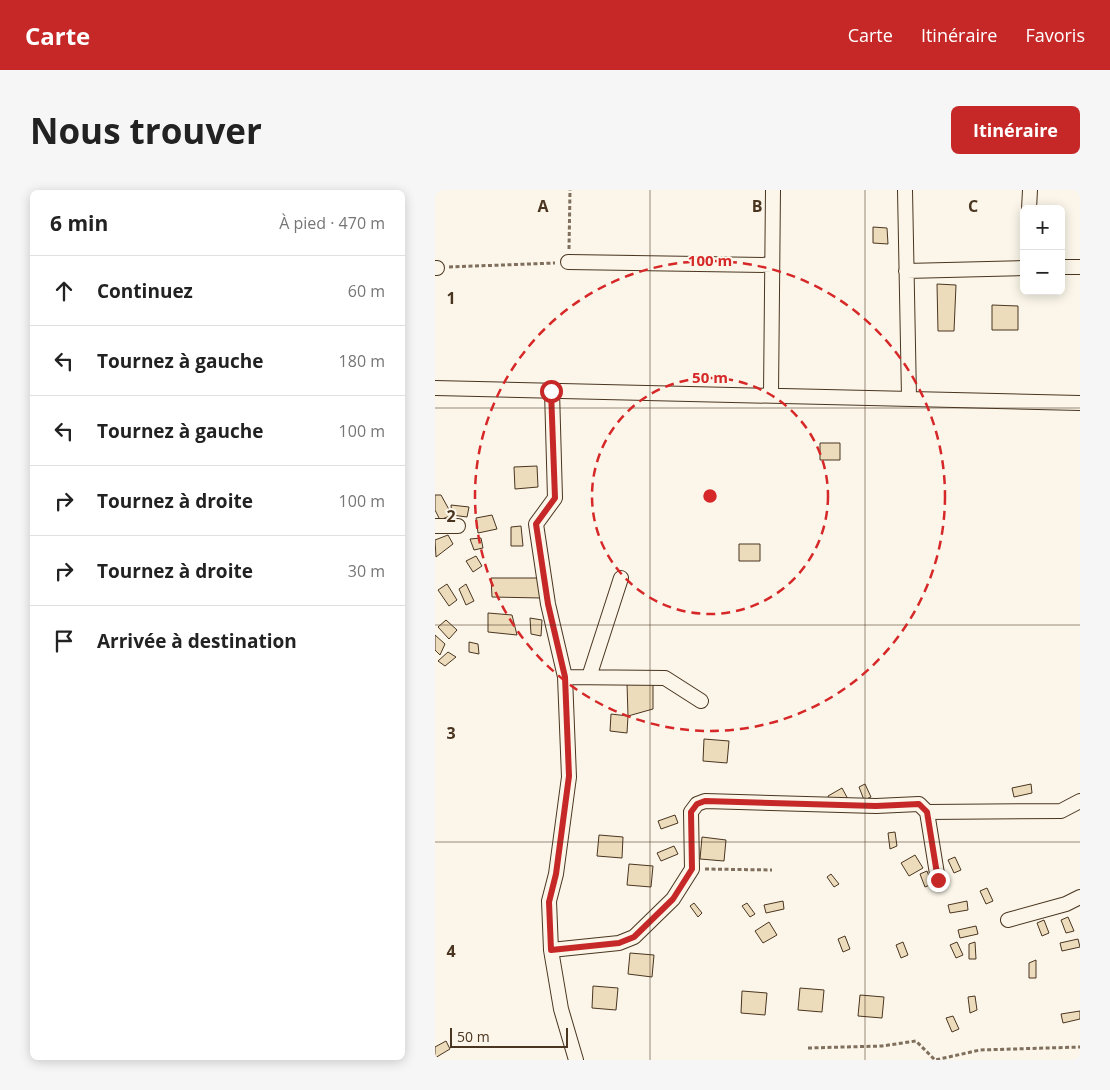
<!DOCTYPE html>
<html lang="fr">
<head>
<meta charset="utf-8">
<style>
  :root { --surface:#fff; --page:#f6f6f6; --text:#222; --muted:#767676; --line:#e0e0e0; --accent:#c62828 }
  body { margin:0; font-family:"Open Sans",sans-serif; background:var(--page); color:var(--text) }
  .controls { position:absolute; right:15px; top:15px; display:grid; overflow:hidden; border-radius:8px; box-shadow:0 2px 12px #0003 }
  .controls button { width:45px; height:45px; display:grid; place-items:center; padding:0; border:0; border-bottom:1px solid var(--line); background:var(--surface); color:var(--text); font:25px sans-serif }
  .scale { position:absolute; left:15px; bottom:12px; width:118px; box-sizing:border-box; padding-left:5px; border:2px solid #4a3520; border-top:0; font-size:14px; line-height:18px; white-space:nowrap; color:#4a3520; -webkit-text-stroke:4px #fbf6e9; paint-order:stroke }
  .stop { position:absolute; width:15px; height:15px; margin:-11px; border:4px solid #c62828; border-radius:50%; background:#fff }
  .stop.end { background:#c62828; border-color:#fff; box-shadow:0 1px 5px #0008 }
  .list { margin:0; padding:0; list-style:none }
  h2 { display:flex; justify-content:space-between; align-items:center; height:65px; margin:0; padding:0 20px; font-size:21px }
  h2 small { font-size:16px; font-weight:400; color:var(--muted) }
  .list li { display:grid; grid-template-columns:32px 1fr auto; gap:15px; align-items:center; box-sizing:border-box; height:70px; padding:0 20px; border-top:1px solid var(--line) }
  .list b { display:block; font-size:19px; white-space:nowrap }
  .list em { font-size:16px; font-style:normal; color:var(--muted) }
  .icon { flex:none; width:28px; height:28px; fill:none; stroke:currentColor; stroke-width:2; stroke-linecap:round; stroke-linejoin:round }
  .map { position:relative; flex:none; width:645px; height:870px; overflow:hidden; border-radius:8px }
  header { display:flex; align-items:center; gap:30px; box-sizing:border-box; height:70px; padding:0 25px; background:var(--accent); color:#fff }
  header strong { font-size:24px }
  nav { display:flex; gap:28px; margin-inline-start:auto; font-size:18px }
  .intro { display:flex; align-items:center; justify-content:space-between; box-sizing:border-box; height:120px; padding:0 30px }
  h1 { margin:0; font-size:35px }
  .button { padding:12px 22px; border-radius:8px; background:var(--accent); color:#fff; font-size:18px; font-weight:700 }
  main { display:flex; gap:30px; padding:0 30px }
  aside { flex:1; background:var(--surface); border-radius:8px; box-shadow:0 2px 12px #0003 }
  .map>svg:first-child { display:block }
  .building { fill:#ecdcbc; stroke:#4a3520 }
  .lines { fill:none; stroke-linecap:round; stroke-linejoin:round }
  .street-casing { stroke:#4a3520; stroke-width:16 }
  .path { stroke:#7f6f5c; stroke-width:3; stroke-dasharray:4 2.5; stroke-linecap:butt }
  .street { stroke:#fbf6e9; stroke-width:14 }
  .route { stroke:#c62828; stroke-width:6 }
  .grid { fill:none; stroke:#4a3520; stroke-width:1; stroke-opacity:0.55 }
  .ring { fill:none; stroke:#d62828; stroke-width:2.5; stroke-dasharray:9 6 }
  .grid-label { font-size:16px; text-anchor:middle; font-weight:bold; fill:#4a3520; stroke:#fbf6e9; stroke-width:4; stroke-linejoin:round; paint-order:stroke }
  .centre { fill:#d62828; stroke:#fbf6e9; stroke-width:2.5 }
  .ring-label { font-size:15px; text-anchor:middle; font-weight:bold; fill:#d62828; stroke:#fbf6e9; stroke-width:4; stroke-linejoin:round; paint-order:stroke }
</style>
</head>
<body>
<header>
<strong>Carte</strong>
<nav><a>Carte</a><a>Itinéraire</a><a>Favoris</a></nav>
</header>
<div class="intro"><h1>Nous trouver</h1><a class="button">Itinéraire</a></div>
<main>
<aside>
<h2>6 min<small>À pied · 470 m</small></h2>
<ul class="list">
<li><svg class="icon" aria-label="ahead" viewBox="0 0 24 24"><path d="M12 20V5M6 11l6-6 6 6"/></svg><div><b>Continuez</b></div><em>60 m</em></li>
<li><svg class="icon" aria-label="left" viewBox="0 0 24 24"><path d="M17 20v-9H6M10 6l-5 5 5 5"/></svg><div><b>Tournez à gauche</b></div><em>180 m</em></li>
<li><svg class="icon" aria-label="left" viewBox="0 0 24 24"><path d="M17 20v-9H6M10 6l-5 5 5 5"/></svg><div><b>Tournez à gauche</b></div><em>100 m</em></li>
<li><svg class="icon" aria-label="right" viewBox="0 0 24 24"><path d="M7 20v-9h11M14 6l5 5-5 5"/></svg><div><b>Tournez à droite</b></div><em>100 m</em></li>
<li><svg class="icon" aria-label="right" viewBox="0 0 24 24"><path d="M7 20v-9h11M14 6l5 5-5 5"/></svg><div><b>Tournez à droite</b></div><em>30 m</em></li>
<li><svg class="icon" aria-label="arrive" viewBox="0 0 24 24"><path d="M6 21V4h12l-3 4 3 4H6"/></svg><div><b>Arrivée à destination</b></div></li>
</ul>
</aside>
<div class="map">
<svg width="645" height="870" viewBox="0 0 645 870">
  <rect width="100%" height="100%" fill="#fbf6e9"/>
  <path class="building" d="M438 37 452 38 453 54 438 53Z
    M502 94 521 95 519 141H503Z
    M557 115 583 116V140H557Z
    M385 253H405V270H385Z
    M102 276 103 297 80 299 79 277Z
    M0 305H6L17 325 5 330 0 320Z
    M16 315 34 317 32 327 17 325Z
    M57 325 62 339 43 343 41 328Z
    M86 336 88 356H76V337Z
    M13 345 18 354 1 367 0 350Z
    M46 348 48 358 39 360 35 349Z
    M304 354H325V371H304Z
    M41 366 47 376 38 382 31 371Z
    M56 388H104L107 408 57 407Z
    M12 394 22 410 14 416 3 400Z
    M31 394 39 411 31 415 24 399Z
    M53 423 77 425 82 445 53 442Z
    M95 428 107 430 106 446 96 444Z
    M11 430 22 440 14 449 3 437Z
    M0 445 10 454 5 465 0 460Z
    M34 452 43 454 44 464 34 462Z
    M13 462 21 467 10 476 3 471Z
    M192 493H218V519L193 526Z
    M176 524 193 526 192 543 175 541Z
    M269 549 294 551 292 573 268 571Z
    M430 594 436 607 429 610 424 597Z
    M596 594 597 603 579 607 577 598Z
    M407 598 414 611 400 619 393 606Z
    M240 625 243 633 226 639 223 631Z
    M460 642 462 656 455 659 453 643Z
    M164 645 188 647 187 668 162 666Z
    M267 647 291 650 289 671 265 669Z
    M239 656 243 664 226 671 222 663Z
    M480 665 488 678 474 686 466 673Z
    M520 667 526 680 519 683 513 670Z
    M194 674 218 676 216 697 192 695Z
    M492 681 497 694 490 697 485 684Z
    M396 684 404 694 399 697 392 687Z
    M552 698 558 711 551 714 545 701Z
    M348 711 349 719 331 723 329 715Z
    M532 711 533 720 515 723 513 715Z
    M259 713 267 723 263 727 255 716Z
    M312 713 320 724 315 727 307 716Z
    M633 727 639 741 631 743 626 730Z
    M609 730 614 743 607 746 602 733Z
    M334 732 342 745 328 753 320 741Z
    M541 736 543 744 525 748 523 740Z
    M410 746 415 759 408 762 403 749Z
    M643 749 645 757 627 761 625 753Z
    M468 752 473 765 466 768 461 755Z
    M522 752 528 765 521 768 515 755Z
    M540 752 541 769H534V754Z
    M195 763 219 765 217 787 193 784Z
    M601 770V788H594V773Z
    M158 796 183 798 181 820 157 818Z
    M365 798 389 800 387 822 363 820Z
    M307 801 332 803 330 825 306 823Z
    M425 805 449 807 447 828 423 826Z
    M540 806 542 820 535 823 533 807Z
    M645 821V829L628 833 626 824Z
    M518 826 524 839 517 842 511 828Z
    M11 851 15 859 0 868V857Z"/>
  <g class="lines">
    <defs>
      <path id="street" d="M470 0 474 207
        M594 19 595 0
        M133 72 337 75
        M626 77H645
        M0 78H2
        M471 81 589 78
        M0 198 645 213
        M117 201 120 308 101 334 113 414 130 487 134 587 121 684 114 711 116 760 126 819 141 870
        M336 204 338 0
        M0 336H23
        M130 487 230 488 266 511
        M154 487 186 388
        M492 622 626 621 645 611
        M573 730 631 714 645 707
        M116 760 184 753 199 747 238 709 257 679 256 622 262 614 270 611 441 616 484 614 492 622 503 690"/>
    </defs>
    <use href="#street" class="street-casing"/>
    <path class="path" d="M134 59 135 0
      M14 77 120 73
      M270 679 337 680
      M373 858 447 856 481 851 500 870 545 860 645 857"/>
    <use href="#street" class="street"/>
  </g>
  <g class="lines">
    <path class="route" d="M116 201 120 308 101 334 113 414 130 487 134 586 121 684 114 712 116 760 184 753 199 747 238 709 257 679 256 622 262 614 270 611 441 616 484 614 492 622 503 690"/>
  </g>
  <path class="grid" d="M215 0V870M430 0V870M0 218H645M0 435H645M0 652H645"/>
  <g class="ring">
    <circle cx="275" cy="306" r="118"/>
    <circle cx="275" cy="306" r="235"/>
  </g>
  <g class="grid-label">
    <text x="108" y="22">A</text>
    <text x="322" y="22">B</text>
    <text x="538" y="22">C</text>
    <text x="16" y="114">1</text>
    <text x="16" y="332">2</text>
    <text x="16" y="549">3</text>
    <text x="16" y="767">4</text>
  </g>
  <circle cx="275" cy="306" r="8" class="centre"/>
  <g class="ring-label">
    <text x="275" y="76">100 m</text>
    <text x="275" y="193">50 m</text>
  </g>
</svg>
<div class="controls">
<button>+</button>
<button>−</button>
</div>
<div class="scale">50 m</div>
<div class="stop" style="left:116px;top:201px"></div>
<div class="stop end" style="left:503px;top:690px"></div>
</div>
</main>
</body>
</html>
